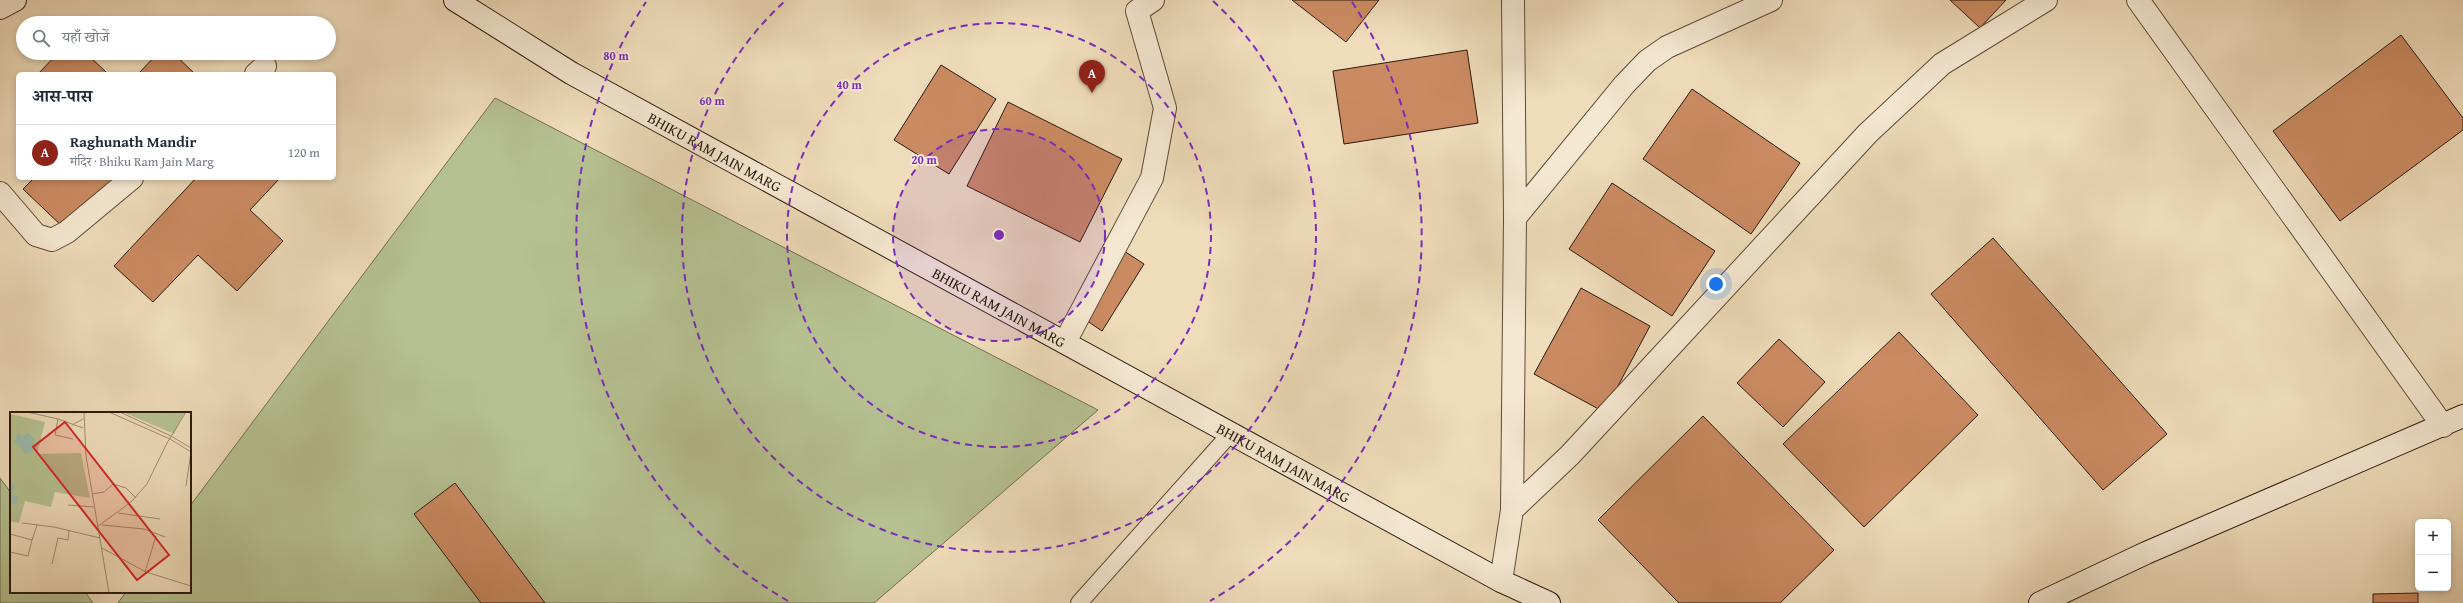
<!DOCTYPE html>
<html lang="hi">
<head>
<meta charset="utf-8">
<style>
  :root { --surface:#fff; --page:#f2f2f3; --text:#1f2937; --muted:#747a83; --line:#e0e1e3; --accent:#8f2418 }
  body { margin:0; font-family:"Gentium Book Plus","Noto Serif Devanagari",serif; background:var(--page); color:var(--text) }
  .controls { position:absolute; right:12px; bottom:12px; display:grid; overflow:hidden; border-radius:6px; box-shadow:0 2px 6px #0003 }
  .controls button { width:36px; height:36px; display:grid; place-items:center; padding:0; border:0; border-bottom:1px solid var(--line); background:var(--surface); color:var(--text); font:20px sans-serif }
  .you { position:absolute; left:1716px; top:284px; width:14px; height:14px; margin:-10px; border:3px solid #fff; border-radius:50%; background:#1a73e8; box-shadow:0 0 0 6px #1a73e833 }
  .badge { display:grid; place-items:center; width:26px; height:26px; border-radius:50%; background:var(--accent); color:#fff; font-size:13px; font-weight:700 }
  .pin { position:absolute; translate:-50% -33px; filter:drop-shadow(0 1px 2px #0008) }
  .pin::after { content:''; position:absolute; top:21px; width:14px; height:12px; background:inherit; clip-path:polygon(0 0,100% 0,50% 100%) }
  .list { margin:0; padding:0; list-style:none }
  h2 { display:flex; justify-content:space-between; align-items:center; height:52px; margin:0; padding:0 16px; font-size:17px }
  h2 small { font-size:13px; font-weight:400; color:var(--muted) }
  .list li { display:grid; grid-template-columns:26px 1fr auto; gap:12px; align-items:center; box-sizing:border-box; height:56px; padding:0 16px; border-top:1px solid var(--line) }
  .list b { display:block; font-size:15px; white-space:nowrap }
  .list p { margin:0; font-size:13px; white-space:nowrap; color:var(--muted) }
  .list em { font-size:13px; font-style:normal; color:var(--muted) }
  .icon { flex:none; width:22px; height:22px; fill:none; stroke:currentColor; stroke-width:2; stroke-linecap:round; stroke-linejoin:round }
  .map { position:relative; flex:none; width:2463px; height:603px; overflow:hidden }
  .search { position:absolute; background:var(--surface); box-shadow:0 2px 6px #0003; left:16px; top:16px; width:320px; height:44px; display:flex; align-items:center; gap:10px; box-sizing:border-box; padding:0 14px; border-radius:22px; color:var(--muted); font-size:15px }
  .panel { position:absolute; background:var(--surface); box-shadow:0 2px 6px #0003; left:16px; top:72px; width:320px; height:108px; border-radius:6px }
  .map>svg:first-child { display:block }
  .green { fill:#b6c191; stroke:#716e4f }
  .building { fill:#cb8b62; stroke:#2c1a0d }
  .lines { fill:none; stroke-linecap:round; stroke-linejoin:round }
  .lane-casing { stroke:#5d4a38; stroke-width:18 }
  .street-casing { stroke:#5d4a38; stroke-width:24 }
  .secondary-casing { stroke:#2c1a0d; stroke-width:24 }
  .lane { stroke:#f5e8d2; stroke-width:16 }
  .street { stroke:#f5e8d2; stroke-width:22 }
  .secondary { stroke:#f5e8d2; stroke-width:22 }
  .ring { fill:none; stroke:#7b2cbf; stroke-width:2; stroke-dasharray:7 5 }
  .labels { text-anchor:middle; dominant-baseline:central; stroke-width:4; stroke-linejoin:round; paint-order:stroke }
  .street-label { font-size:15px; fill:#2c1a0d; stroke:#f5e8d2 }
  .inset-road { fill:none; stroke:#a18e75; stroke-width:1 }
  .view { fill:#d62828; fill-opacity:0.15; stroke:#d62828; stroke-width:2 }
  .inset-edge { fill:none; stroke:#2c1a0d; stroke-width:2 }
  .centre { fill:#7b2cbf; stroke:#f5e8d2; stroke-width:2 }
  .ring-label { font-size:12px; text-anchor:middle; font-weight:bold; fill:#7b2cbf; stroke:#f5e8d2; stroke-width:4; stroke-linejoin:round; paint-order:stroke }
</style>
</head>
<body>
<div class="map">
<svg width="2463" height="603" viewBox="0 0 2463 603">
  <rect width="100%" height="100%" fill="#efdcba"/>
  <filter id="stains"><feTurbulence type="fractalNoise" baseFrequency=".005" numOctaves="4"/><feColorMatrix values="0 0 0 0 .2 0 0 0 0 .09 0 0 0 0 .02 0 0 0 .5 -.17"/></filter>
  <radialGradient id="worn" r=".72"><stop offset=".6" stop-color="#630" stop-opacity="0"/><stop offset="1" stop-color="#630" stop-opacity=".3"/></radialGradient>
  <path class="green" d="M495 98 1098 410 874 603H118L126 592H190V506Z
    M0 478 11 493V592H85L93 603H0Z"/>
  <path class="building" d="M1292 0H1379L1346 42Z
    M1950 0H2006L1980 28Z
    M2401 35 2463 118V130L2340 221 2273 131Z
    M1467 50 1478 123 1344 144 1333 71Z
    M58 53H86L108 74H38Z
    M158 53H173L195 74H138Z
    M941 65 996 99 949 174 894 140Z
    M1692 89 1800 163 1751 234 1643 159Z
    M1008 102 1122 159 1080 242 967 186Z
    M34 178H117L67 231 23 189Z
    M196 178H280L250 210 283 241 237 291 198 255 153 302 114 266Z
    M1612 183 1715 251 1672 316 1569 249Z
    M1993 238 2167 434 2103 490 1931 294Z
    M1124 251 1144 264 1102 331 1083 318Z
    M1581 288 1650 326 1604 412 1534 374Z
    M1899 332 1978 415 1864 527 1783 444Z
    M1779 339 1825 382 1783 427 1737 383Z
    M1703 416 1834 550 1780 603H1679L1598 520Z
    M455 483 545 603H481L414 514Z
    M2418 593V603H2373V594Z"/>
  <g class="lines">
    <defs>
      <path id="lane" d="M1079 603 1231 433"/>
      <path id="street" d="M2138 0 2443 426
        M256 74 265 66
        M0 193 36 235 52 240 67 232 132 178
        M1515 218 1624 85 1647 61 1667 47 1771 0
        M1065 342 1152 178 1165 108 1137 11 1153 0
        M1512 510 1570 455 1868 133 1942 64 2046 0
        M1501 581 1512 510 1515 218 1513 0"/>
      <g id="secondary">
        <path id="s1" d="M455 0 571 73 1501 581 1549 603"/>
        <path d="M0 8 15 0"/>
        <path d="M2040 603 2146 553 2463 416"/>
      </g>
    </defs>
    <use href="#lane" class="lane-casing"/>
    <use href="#street" class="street-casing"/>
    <use href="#secondary" class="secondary-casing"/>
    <use href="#lane" class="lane"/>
    <use href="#street" class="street"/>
    <use href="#secondary" class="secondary"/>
  </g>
  <circle cx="999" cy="235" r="106" fill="#7b2cbf" fill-opacity=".12"/>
  <g class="ring">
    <circle cx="999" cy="235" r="106"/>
    <circle cx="999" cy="235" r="212"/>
    <path d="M1213 1A317 317 0 1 1 785 1"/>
    <path d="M788 601A423 423 0 0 1 646 2M1352 2A423 423 0 0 1 1210 601"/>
  </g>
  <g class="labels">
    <g class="street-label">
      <text stroke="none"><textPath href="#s1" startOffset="301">BHIKU RAM JAIN MARG</textPath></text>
      <text stroke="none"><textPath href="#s1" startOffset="625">BHIKU RAM JAIN MARG</textPath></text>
      <text stroke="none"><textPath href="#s1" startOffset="949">BHIKU RAM JAIN MARG</textPath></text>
    </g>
  </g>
  <g transform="translate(10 412)">
    <rect width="181" height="181" fill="#efdcba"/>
    <path d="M113 0H175L164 22ZM0 2 35 10 27 42 71 41 80 86 45 80 41 95 15 89 9 111 0 109Z" fill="#b6c191"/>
    <path d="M18 21 25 27 22 40 15 42 9 33 4 30 8 22 12 24ZM2 71 5 74 1 82 8 85 6 91 0 92Z" fill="#9abcac"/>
    <path class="inset-road" d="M17 0 48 7 73 16M74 0 76 44 99 181M99 0 160 27 181 40M110 0 161 24 181 36M48 7 45 23 63 27M62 13 73 7M176 74 181 40M82 82 94 80 103 72 116 76 126 86M58 93 84 95M108 101 150 107M12 111 44 115 90 126M92 113 134 117 155 125M87 115 121 90 137 72 157 31 176 0M0 122 22 128 18 144 0 140M22 128 27 113M92 136 136 160 181 174M42 152 48 126 58 128 59 118M135 160 146 124"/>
    <path class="view" d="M55 10 159 143 127 168 23 35Z"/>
    <rect width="181" height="181" class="inset-edge"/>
  </g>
  <circle cx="999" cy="235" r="6" class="centre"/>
  <g class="ring-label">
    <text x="616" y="60">80 m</text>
    <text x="849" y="89">40 m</text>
    <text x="712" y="105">60 m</text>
    <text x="924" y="164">20 m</text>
  </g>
  <rect width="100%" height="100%" filter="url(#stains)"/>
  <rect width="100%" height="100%" fill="url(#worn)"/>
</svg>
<div class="controls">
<button>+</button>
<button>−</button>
</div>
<div class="you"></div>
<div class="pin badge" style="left:1092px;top:93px">A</div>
<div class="search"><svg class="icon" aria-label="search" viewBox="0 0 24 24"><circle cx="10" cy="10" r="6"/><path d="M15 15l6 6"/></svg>यहाँ खोजें</div>
<section class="panel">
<h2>आस-पास<small></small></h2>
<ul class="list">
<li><span class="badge">A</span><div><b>Raghunath Mandir</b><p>मंदिर · Bhiku Ram Jain Marg</p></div><em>120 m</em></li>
</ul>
</section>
</div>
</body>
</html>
